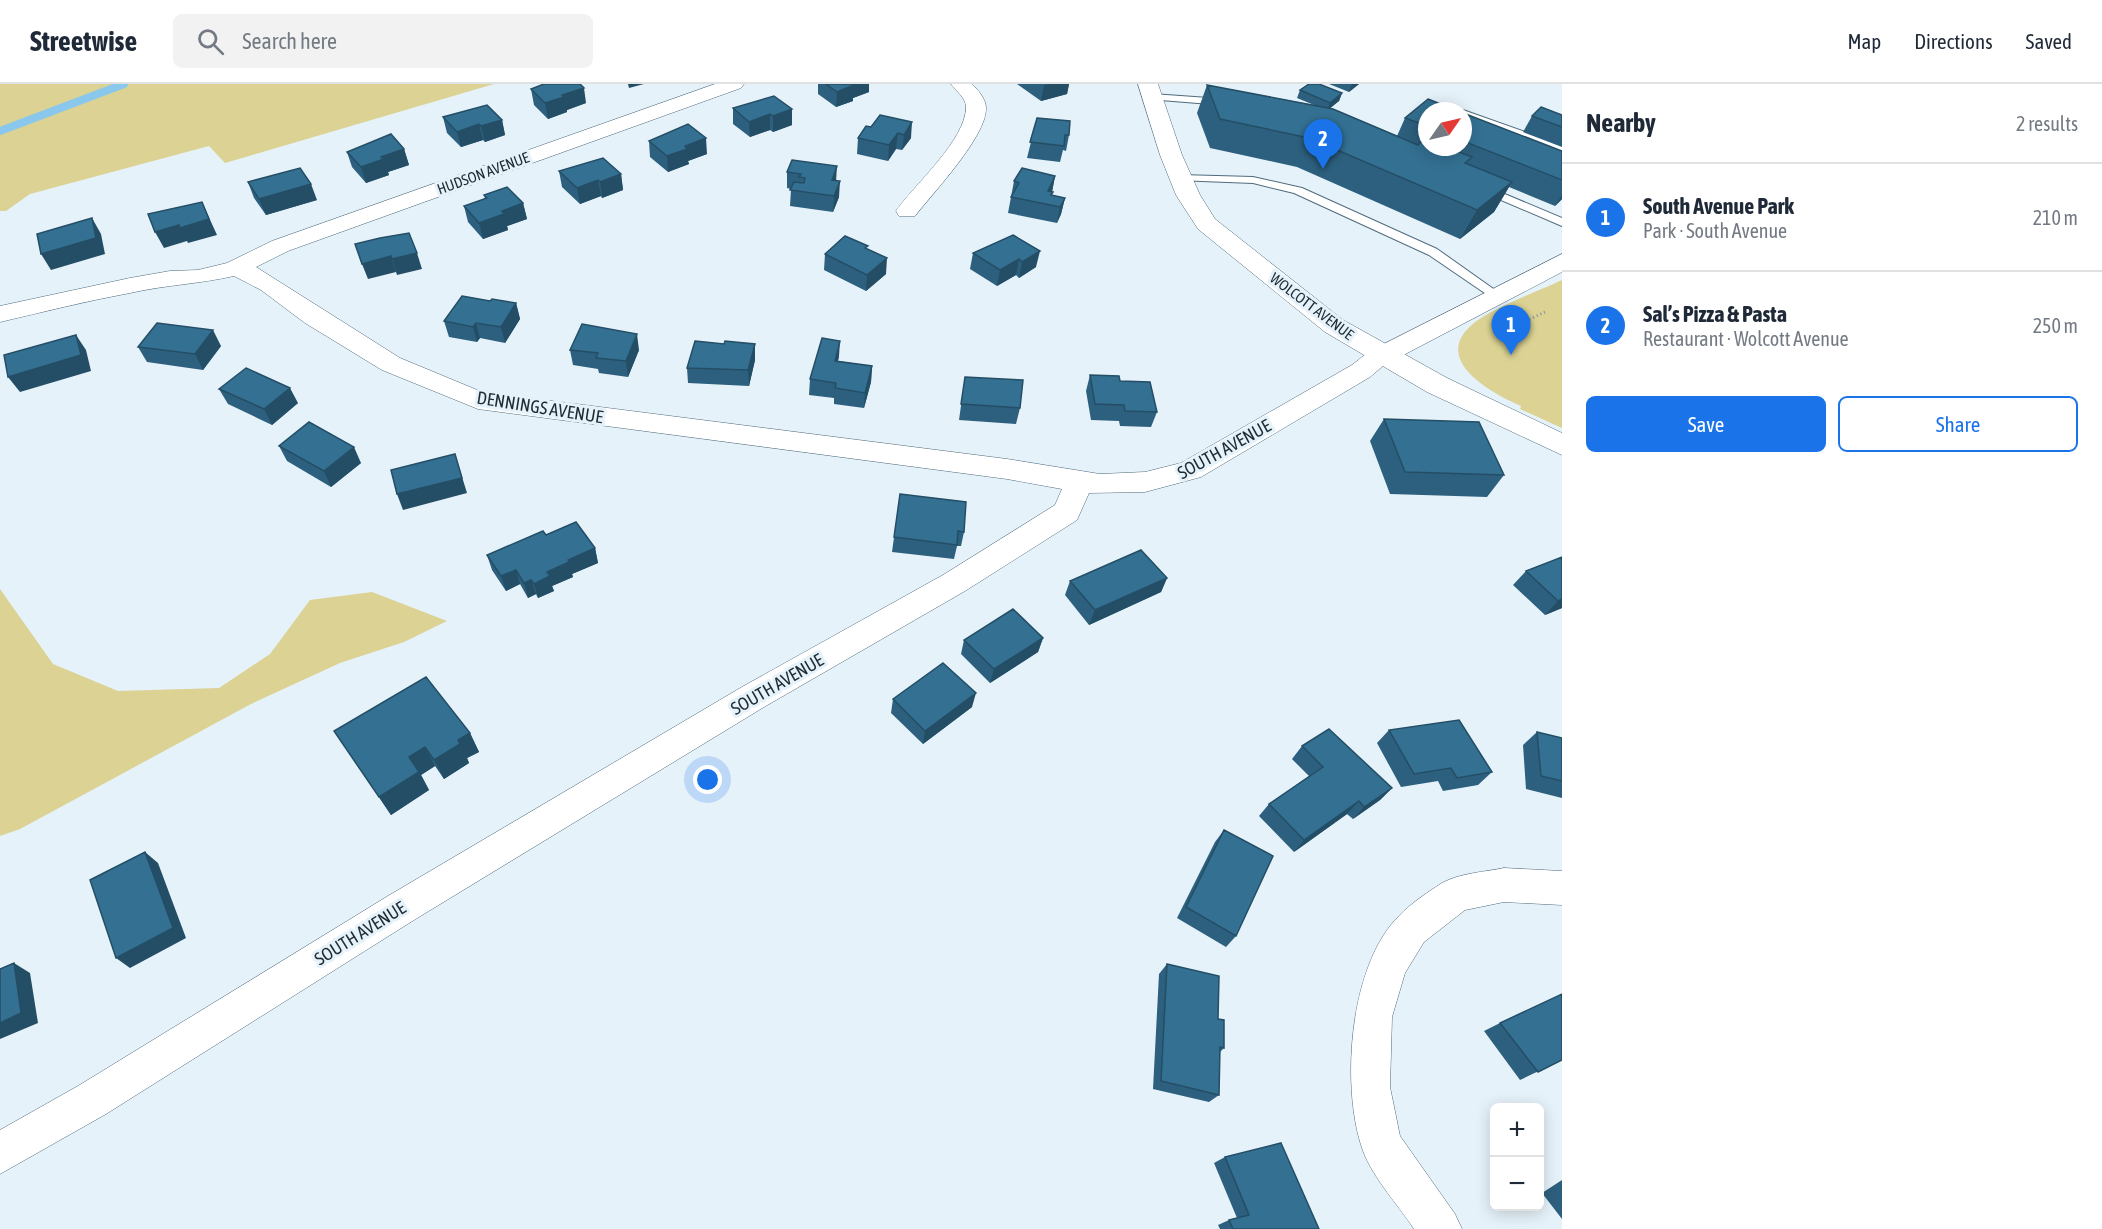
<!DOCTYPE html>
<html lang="en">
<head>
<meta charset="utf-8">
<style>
  :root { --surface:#fff; --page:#f2f2f3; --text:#1f2937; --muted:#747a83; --line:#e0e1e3; --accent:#1a73e8 }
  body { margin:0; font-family:"Asap Condensed",sans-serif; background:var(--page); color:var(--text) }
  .controls { position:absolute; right:18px; bottom:18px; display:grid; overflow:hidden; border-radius:9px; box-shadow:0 3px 15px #0003 }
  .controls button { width:54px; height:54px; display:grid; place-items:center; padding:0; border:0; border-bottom:2px solid var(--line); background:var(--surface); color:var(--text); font:30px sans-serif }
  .compass { position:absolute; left:1418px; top:18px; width:54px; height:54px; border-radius:50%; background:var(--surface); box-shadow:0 3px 15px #0003; rotate:56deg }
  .you { position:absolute; left:708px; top:696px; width:21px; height:21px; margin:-15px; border:4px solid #fff; border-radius:50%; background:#1a73e8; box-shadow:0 0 0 9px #1a73e833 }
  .badge { display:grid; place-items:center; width:39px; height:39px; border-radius:50%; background:var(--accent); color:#fff; font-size:20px; font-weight:700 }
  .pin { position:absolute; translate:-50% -50px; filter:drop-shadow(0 2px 3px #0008) }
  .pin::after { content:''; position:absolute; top:32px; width:21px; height:18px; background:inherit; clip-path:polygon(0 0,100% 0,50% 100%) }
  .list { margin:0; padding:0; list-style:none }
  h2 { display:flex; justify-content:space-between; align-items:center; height:78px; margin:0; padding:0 24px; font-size:26px }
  h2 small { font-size:20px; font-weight:400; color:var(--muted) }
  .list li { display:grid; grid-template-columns:39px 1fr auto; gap:18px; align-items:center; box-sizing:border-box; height:108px; padding:0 24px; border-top:2px solid var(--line) }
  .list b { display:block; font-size:22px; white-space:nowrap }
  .list p { margin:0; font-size:20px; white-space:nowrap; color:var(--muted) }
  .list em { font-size:20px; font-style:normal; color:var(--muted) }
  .actions { display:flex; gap:12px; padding:18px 24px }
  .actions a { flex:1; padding:14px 0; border:2px solid var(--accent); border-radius:9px; text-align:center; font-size:21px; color:var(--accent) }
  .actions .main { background:var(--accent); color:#fff }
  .icon { flex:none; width:33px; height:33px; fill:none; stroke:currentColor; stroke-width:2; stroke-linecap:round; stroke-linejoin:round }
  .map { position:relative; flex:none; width:1562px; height:1145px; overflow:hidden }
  header { display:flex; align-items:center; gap:36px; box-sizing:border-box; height:84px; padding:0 30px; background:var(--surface); border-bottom:2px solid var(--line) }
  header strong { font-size:28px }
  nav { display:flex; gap:33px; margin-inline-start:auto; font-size:21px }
  .search { width:420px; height:54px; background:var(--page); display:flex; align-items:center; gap:15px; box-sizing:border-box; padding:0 21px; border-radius:9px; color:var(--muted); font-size:22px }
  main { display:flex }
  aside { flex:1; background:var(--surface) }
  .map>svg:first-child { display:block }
  .green { fill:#dbd293 }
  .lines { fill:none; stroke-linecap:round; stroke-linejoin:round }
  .stream { stroke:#8ac7ed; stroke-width:8 }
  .service-casing { stroke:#4f6b7d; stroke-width:2 }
  .minor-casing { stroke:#4f6b7d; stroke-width:1 }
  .tertiary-casing { stroke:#4f6b7d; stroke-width:1 }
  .secondary-casing { stroke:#4f6b7d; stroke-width:1 }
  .path { stroke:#869299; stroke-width:3; stroke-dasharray:1 3; stroke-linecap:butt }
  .service { fill:#fff; fill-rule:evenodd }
  .minor { fill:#fff; fill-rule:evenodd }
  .tertiary { fill:#fff; fill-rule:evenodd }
  .secondary { fill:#fff; fill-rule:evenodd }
  .wall { fill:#2d607e }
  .shaded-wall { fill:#244e66 }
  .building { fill:#347092; stroke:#244e66; stroke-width:1.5 }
  .labels { text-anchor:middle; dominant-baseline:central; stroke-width:6; stroke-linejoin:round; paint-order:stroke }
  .far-street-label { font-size:15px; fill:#1f2b32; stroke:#e6f2fa }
  .street-label { font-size:18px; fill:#1f2b32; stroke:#e6f2fa }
</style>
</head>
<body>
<header>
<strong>Streetwise</strong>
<div class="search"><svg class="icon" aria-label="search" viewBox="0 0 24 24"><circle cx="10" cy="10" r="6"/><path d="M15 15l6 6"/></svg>Search here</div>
<nav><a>Map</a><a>Directions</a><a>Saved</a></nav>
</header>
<main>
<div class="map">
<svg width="1562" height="1145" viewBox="0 0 1562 1145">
  <rect width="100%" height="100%" fill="#e6f2fa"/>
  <path class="green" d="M0 0H494L225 79 209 62 30 110 6 127H0Z
    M1562 196V344L1520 325 1521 322C1491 309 1429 275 1474 239 1492 224 1539 207 1562 196Z
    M0 505 53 580 118 607 219 604 270 570 310 516 372 508 447 537 404 558 340 579 251 620 20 745 0 752Z"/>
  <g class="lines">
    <path class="stream" d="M0 47 124 0"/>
    <defs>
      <path id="service" d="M1152 10 1223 15 1228 18 1223 21 1148 15 1147 13Z
        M1463 26 1562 61V68L1463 33V27H1459Z
        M1180 91 1253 93 1302 104 1437 165 1502 211 1500 214H1492L1429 171 1294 109 1253 99 1176 96 1174 94Z
        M1480 103H1488L1562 134V142L1480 107Z"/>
      <path id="minor" d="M715 0H744L741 4 288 167 256 183 400 274 482 308 1007 375 1100 390 1145 388 1181 379 1352 281C1365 271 1375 260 1392 265L1396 271 1370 293 1201 393 1145 408 1089 409 1077 436 965 507 764 623 414 836 106 1030 0 1090V1046L78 1002 388 812 742 603 943 491 1055 421 1062 405 1007 395 478 325 382 286 305 239 261 206 234 192C199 200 165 201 130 209 86 217 43 228 0 238V222L130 194 170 187 198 186 227 179 272 157Z
        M951 0H972C978 6 986 15 986 24 987 52 933 109 915 132H899L896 127C914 101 966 56 966 23 966 14 956 7 951 0Z
        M1504 784 1562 787V821L1504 818 1465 826 1424 858 1405 889 1392 933 1390 1003 1400 1052 1455 1130 1462 1145H1414C1397 1119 1370 1091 1361 1061 1341 998 1350 880 1399 832 1410 820 1428 808 1442 799 1460 789 1485 788 1504 784Z"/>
      <path id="tertiary" d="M1562 170V188L1392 277 1383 280 1374 277 1370 271 1374 265Z"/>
      <path id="secondary" d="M1138 0H1158L1182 71 1200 111 1215 135 1343 236 1447 294 1562 349V371L1427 308 1325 248 1198 145 1176 111 1160 71Z"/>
    </defs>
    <use href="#service" class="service-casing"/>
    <use href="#minor" class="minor-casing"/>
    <use href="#tertiary" class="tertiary-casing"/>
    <use href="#secondary" class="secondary-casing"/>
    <path class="path" d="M1519 231 1528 236 1545 228"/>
    <use href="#service" class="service"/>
    <use href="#minor" class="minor"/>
    <use href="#tertiary" class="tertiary"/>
    <use href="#secondary" class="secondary"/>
  </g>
  <path class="wall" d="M818 0H869V8L853 14V17L836 23 818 10Z
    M1017 0H1069L1067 10 1041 17Z
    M1329 0H1359L1349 8Z
    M1207 1 1314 21 1297 14 1300 6 1342 9 1339 17 1329 24 1397 52 1405 34 1427 27V63H1463V29L1562 67V115L1555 122 1509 103 1494 128 1460 155 1297 83 1210 64 1197 29Z
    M531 5 586 19 567 26V28L548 35 534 21Z
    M774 12 792 41 773 48 770 46 750 53 733 40V24Z
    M880 31 911 54 902 66 896 65 888 77 857 70 858 54 871 43Z
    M1562 31V63L1523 48 1532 32Z
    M443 33 502 36 505 51 485 58 483 56 461 63 447 49Z
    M1037 34 1069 51 1066 67 1063 66 1060 78 1027 74Z
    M649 57 707 70 688 77 689 80 668 88 650 73Z
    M404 65 409 81 388 88 389 91 366 99 352 83 347 68Z
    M792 76 836 97 839 113 833 128 790 122 791 105 787 104V88Z
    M559 87 621 90 623 106 602 114 601 112 580 120 562 103Z
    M1055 92 1052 108V111L1065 114 1061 130 1057 139 1008 129 1014 97Z
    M248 98 317 116 266 131 254 114Z
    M484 111 523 119 527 135 507 142 508 146 483 155 468 138 464 122 485 115Z
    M1013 151 1036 183 1019 194 1016 191 997 202 970 185 973 169Z
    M868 165 886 190 866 207 824 186 825 170Z
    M490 217 516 219 520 235 505 259 480 254 477 258 449 253 444 237Z
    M724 260H755V276L749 302 688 299 687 284Z
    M221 262 203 286 147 278 138 263Z
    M570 266H639L628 293 599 289 598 285 573 281Z
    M839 272 838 277 872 282 871 298 864 324 834 320V314L809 311 810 295Z
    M1090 291 1120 297 1157 328 1151 343 1120 342 1119 337 1091 336 1086 307Z
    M965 293 1020 324 1016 340 959 336Z
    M219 305 298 319 272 341 228 320Z
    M1384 335 1504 391 1487 413 1390 410 1370 357Z
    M279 362 361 379 331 403 287 377Z
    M900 410 964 448 961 462H957L954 475 892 468Z
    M546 451 595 464 598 479 572 490 573 493 552 502 554 507 538 514 536 510 528 514 520 500 506 507 492 486 487 471Z
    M1562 473V524L1545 531 1513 501 1526 487Z
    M1167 494 1161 508 1089 541 1065 511 1070 497Z
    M1043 554 1038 568 990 599 961 570 964 556Z
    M893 615 972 623 923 660 891 629Z
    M1389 646 1492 688 1478 701 1443 707 1438 697 1401 703 1377 659Z
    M334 647 470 649 479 668 467 674 469 679 444 695 435 682 421 691 429 706 391 731Z
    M1537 648 1562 654V714L1526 705 1523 661Z
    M1302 662 1392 704 1380 716 1353 735 1347 730 1294 768 1259 732 1269 720 1309 692 1292 675Z
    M1224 746 1236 852 1226 863 1177 834 1215 758Z
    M1167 880 1218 935 1224 964 1220 968 1219 1011 1209 1018 1153 1005 1159 890Z
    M1500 939 1562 976 1520 996 1484 947Z
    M1225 1073 1319 1145H1220L1218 1141 1229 1136 1237 1134 1214 1079Z
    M1562 1096V1135L1542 1109Z"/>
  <path class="shaded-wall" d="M628 0H644L629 4Z
    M851 0H869V8L853 14V17L836 23 837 8Z
    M1050 0H1069L1067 10 1041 17 1044 1Z
    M1352 0H1359L1349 8Z
    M584 4 586 19 567 26V28L548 35 545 19 562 11Z
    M1342 9 1339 17 1327 27 1330 19Z
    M792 25V41L773 48V32Z
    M770 30V46L750 53 749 38Z
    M502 36 505 51 485 58 481 42Z
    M912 38 911 54 902 66 904 51Z
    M479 40 483 56 461 63 457 48Z
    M898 49 896 65 888 77 889 61Z
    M706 54 707 70 688 77 689 80 668 88 667 72 685 62Z
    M404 65 409 81 388 88 389 91 366 99 361 83 381 73Z
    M837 82 836 98 832 96Z
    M621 90 623 106 602 114 600 98Z
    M1055 92 1052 108 1048 107Z
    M598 96 601 112 580 120 577 104Z
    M840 97 839 113 833 128 834 112Z
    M1512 98 1494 128 1460 155 1477 126Z
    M311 100 317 116 266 131 259 115Z
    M1562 111V115L1555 122Z
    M1065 114 1061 130 1057 139 1060 123Z
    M202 118 217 151 188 159 187 157 164 164 155 148 179 141Z
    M523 119 527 135 507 142 508 146 483 155 479 139 502 127Z
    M92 134 101 150 105 170 51 186 41 170Z
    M1040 167 1036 183 1019 194 1022 178Z
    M417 169 422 185 397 191 392 175Z
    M391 172 396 188 368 195 362 180Z
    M887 174 886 190 866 207 867 191Z
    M1019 175 1016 191 997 202 1000 186Z
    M516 219 520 235 505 259 501 243Z
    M476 239 480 254 477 258 473 243Z
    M213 246 221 262 203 286 195 270Z
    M637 250 639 266 628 293 626 277Z
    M76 251 86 266 91 287 20 308 8 293Z
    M840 257 839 272 834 293 835 277Z
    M755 260V276L749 302 748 286Z
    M872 282 871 298 864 324 865 309Z
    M290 304 298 319 272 341 264 325Z
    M354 363 361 379 331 403 324 387Z
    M455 370 467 409 403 426 397 410Z
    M595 464 598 479 572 490 573 493 552 502 554 507 538 514 534 500 547 488 568 476Z
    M516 486 520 500 506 507 501 492Z
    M1167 494 1161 508 1089 541 1095 526Z
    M531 496 536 510 528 514 524 499Z
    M1562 515V524L1545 531 1558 517Z
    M1043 554 1038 568 990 599 994 585Z
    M976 609 972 623 923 660 925 647Z
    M470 649 479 668 467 674 469 679 444 695 434 676 458 656Z
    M425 663 435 682 421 691 429 706 391 731 379 713 409 673Z
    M1392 704 1380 716 1353 735 1364 723Z
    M1359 717 1347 730 1294 768 1304 756Z
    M145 768 158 779 186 854 130 884 116 874Z
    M14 879 30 889 38 939 0 955V939Z"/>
  <path class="building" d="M544 0H580L584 4 562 11 564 13 545 19 531 5Z
    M826 0H852L854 1 837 8Z
    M1309 0H1319L1342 9 1330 19 1300 6Z
    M1207 1 1333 25 1418 61 1424 54 1427 55V63H1446L1472 73 1465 79 1512 98 1477 126 1309 54 1220 35Z
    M774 12 792 25 773 32 770 30 749 38 733 24Z
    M1428 15 1458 27H1427V42L1405 34Z
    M487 21 502 36 481 42 479 40 457 48 443 33Z
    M1541 23 1562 31V43L1532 32Z
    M1463 29 1562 67V96L1463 57Z
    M880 31 912 38 904 51 898 49 889 61 858 54 866 42 871 43Z
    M1037 34 1070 37 1069 51H1065L1064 62 1030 58Z
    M688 40 706 54 685 62 687 65 667 72 649 57Z
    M391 50 404 65 381 73 384 75 361 83 347 68Z
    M603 74 621 90 600 98 598 96 577 104 559 87Z
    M792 76 837 82 832 96 840 97 834 112 790 106 794 98 804 99 805 94 799 93 801 90 787 88Z
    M300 84 311 100 259 115 248 98Z
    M1022 84 1055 92 1048 107 1053 108 1051 111 1065 114 1060 123 1011 113 1019 99 1014 97Z
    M507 103 523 119 502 127 504 130 479 139 464 122 487 114 484 111Z
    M202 118 209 135 180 144 179 141 155 148 148 130Z
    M92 134 96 154 41 170 37 150Z
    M409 149 417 169 392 175 391 172 362 180 355 160 380 154Z
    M1013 151 1040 167 1022 178 1019 175 1000 186 973 169Z
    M845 152 868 162 865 164 887 174 867 191 825 170Z
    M462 212 490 217 492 215 516 219 501 243 476 239 473 243 444 237Z
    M157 239 213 246 195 270 138 263Z
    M582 240 637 250 626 277 596 274 598 269 570 266Z
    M76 251 81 271 8 293 4 271Z
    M822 254 840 257 835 277 872 282 865 309 835 304 836 299 810 295Z
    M695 257 724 260 725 257 755 260 748 286 687 284Z
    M246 284 290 304 264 325 219 305Z
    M1090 291 1119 292 1120 297 1150 298 1157 328 1125 327 1124 321 1095 320Z
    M965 293 1023 296 1020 324 961 320Z
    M1384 335 1479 338 1504 391 1405 388Z
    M309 338 354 363 324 387 279 362Z
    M455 370 462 394 397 410 391 386Z
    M900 410 966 418 964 448 958 447 957 461 894 453Z
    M576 438 595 464 568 476 569 478 547 488 550 492 534 500 531 496 524 499 516 486 501 492 487 471 543 447 546 451Z
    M1141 466 1167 494 1095 526 1070 497Z
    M1562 473V515L1558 517 1526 487Z
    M1013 525 1043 554 994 585 964 556Z
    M943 579 976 609 925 647 893 615Z
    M426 593 470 649 458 656 460 660 434 676 425 663 409 673 419 688 379 713 334 647Z
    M1459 636 1492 688 1457 694 1451 684 1414 690 1389 646Z
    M1329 645 1392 704 1364 723 1359 717 1304 756 1269 720 1323 683 1302 662Z
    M1537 648 1562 654V697L1541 692Z
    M1224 746 1273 772 1236 852 1186 823Z
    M145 768 173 844 116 874 90 796Z
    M14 879 21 929 0 939V885Z
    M1167 880 1219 892 1218 935 1224 936V964L1220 963 1219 1011 1161 997Z
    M1562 910V976L1538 988 1500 939Z
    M1281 1059 1319 1145H1233L1229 1136 1249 1131 1225 1073Z"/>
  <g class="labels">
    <g class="far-street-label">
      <text transform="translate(483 89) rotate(-20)">HUDSON AVENUE</text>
      <text transform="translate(1312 222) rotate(37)">WOLCOTT AVENUE</text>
    </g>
    <g class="street-label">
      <text transform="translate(540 323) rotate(9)">DENNINGS AVENUE</text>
      <text transform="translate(1224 365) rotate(-29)">SOUTH AVENUE</text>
      <text transform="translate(777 600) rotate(-30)">SOUTH AVENUE</text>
      <text transform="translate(360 849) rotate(-32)">SOUTH AVENUE</text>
    </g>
  </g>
</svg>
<div class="controls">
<button>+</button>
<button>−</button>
</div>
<svg class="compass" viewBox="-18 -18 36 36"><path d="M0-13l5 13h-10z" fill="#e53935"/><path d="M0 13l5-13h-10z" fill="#747a83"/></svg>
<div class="you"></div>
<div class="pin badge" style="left:1511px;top:271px">1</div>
<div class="pin badge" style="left:1323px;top:85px">2</div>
</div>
<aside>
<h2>Nearby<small>2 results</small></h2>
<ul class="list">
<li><span class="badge">1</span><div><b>South Avenue Park</b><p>Park · South Avenue</p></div><em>210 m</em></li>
<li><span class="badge">2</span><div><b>Sal’s Pizza &amp; Pasta</b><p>Restaurant · Wolcott Avenue</p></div><em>250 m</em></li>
</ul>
<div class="actions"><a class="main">Save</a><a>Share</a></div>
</aside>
</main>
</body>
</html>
